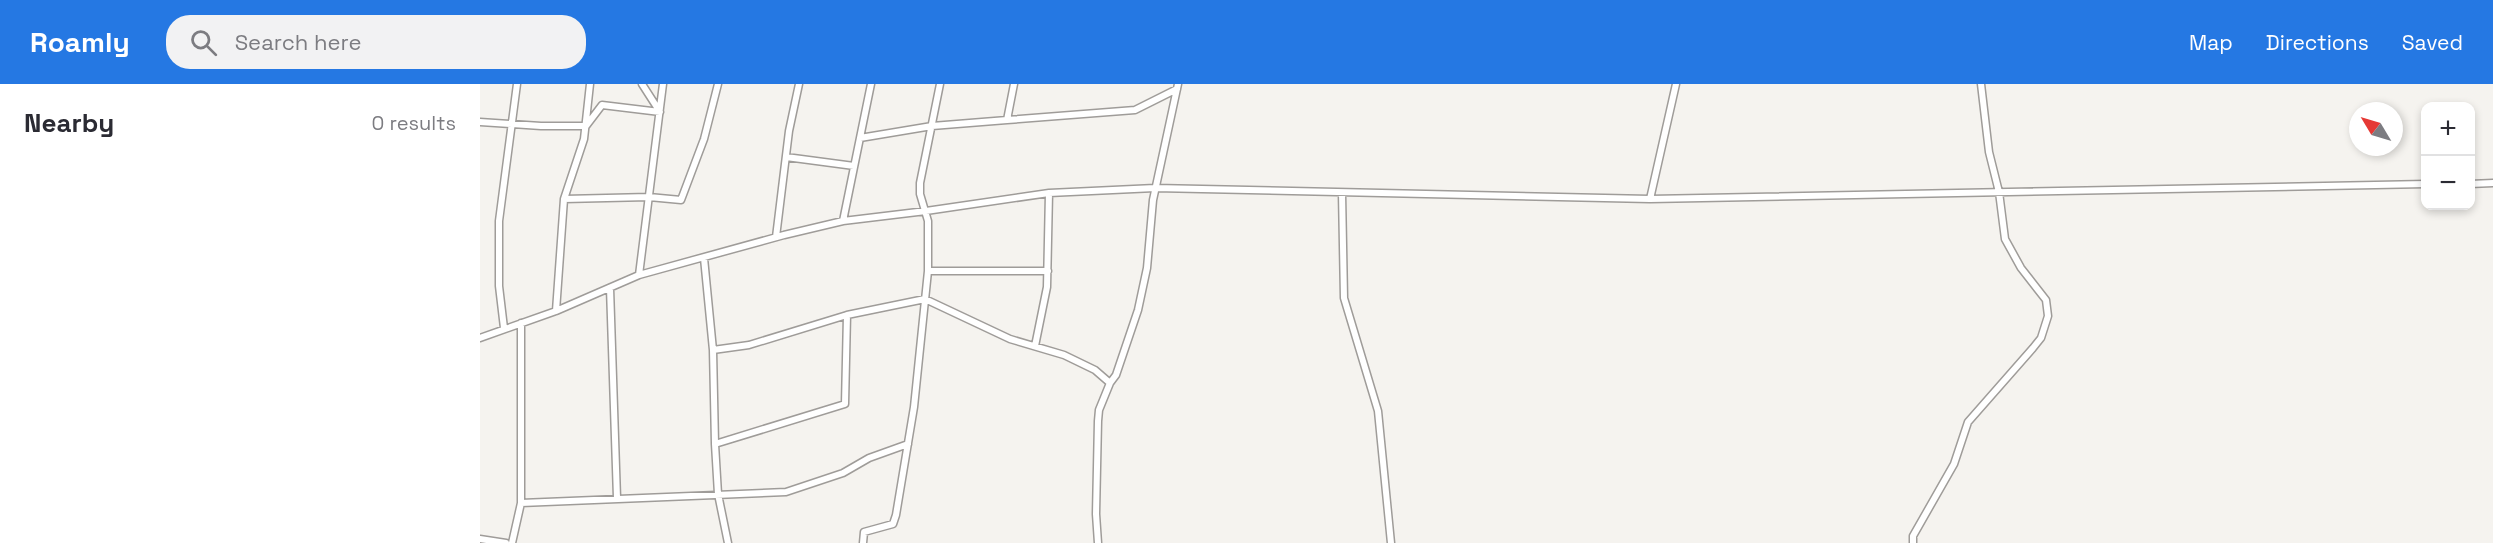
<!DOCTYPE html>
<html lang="en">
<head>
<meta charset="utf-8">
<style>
  :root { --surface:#fff; --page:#f2f2f3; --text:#2b2b33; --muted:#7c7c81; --line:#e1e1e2; --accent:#2578e3 }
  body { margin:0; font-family:"Space Grotesk",sans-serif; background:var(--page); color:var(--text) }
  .controls { position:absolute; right:18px; top:18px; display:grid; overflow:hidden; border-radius:12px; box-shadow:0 3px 9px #0003 }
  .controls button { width:54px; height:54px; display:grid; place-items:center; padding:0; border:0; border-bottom:2px solid var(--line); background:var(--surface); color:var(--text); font:30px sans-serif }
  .compass { position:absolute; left:1869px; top:18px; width:54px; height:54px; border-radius:50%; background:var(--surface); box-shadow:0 3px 9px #0003; rotate:308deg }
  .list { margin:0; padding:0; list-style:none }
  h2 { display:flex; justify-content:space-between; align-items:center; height:78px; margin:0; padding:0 24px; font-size:26px }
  h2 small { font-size:20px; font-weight:400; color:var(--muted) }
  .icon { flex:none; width:33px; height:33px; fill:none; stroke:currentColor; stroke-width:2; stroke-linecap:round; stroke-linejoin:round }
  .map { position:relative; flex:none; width:2013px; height:459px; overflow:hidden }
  header { display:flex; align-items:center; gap:36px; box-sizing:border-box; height:84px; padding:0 30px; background:var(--accent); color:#fff }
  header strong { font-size:28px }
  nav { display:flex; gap:33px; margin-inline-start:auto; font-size:21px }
  .search { width:420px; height:54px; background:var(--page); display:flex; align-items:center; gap:15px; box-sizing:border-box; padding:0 21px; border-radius:24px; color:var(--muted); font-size:22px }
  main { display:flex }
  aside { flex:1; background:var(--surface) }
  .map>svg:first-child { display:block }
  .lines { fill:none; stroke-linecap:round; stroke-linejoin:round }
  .street-casing { stroke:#9f9c99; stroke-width:9 }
  .street { stroke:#fff; stroke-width:6 }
</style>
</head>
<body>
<header>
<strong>Roamly</strong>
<div class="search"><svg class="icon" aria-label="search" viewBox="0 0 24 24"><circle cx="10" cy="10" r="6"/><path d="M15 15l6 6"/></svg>Search here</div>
<nav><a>Map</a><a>Directions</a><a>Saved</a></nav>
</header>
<main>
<aside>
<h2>Nearby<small>0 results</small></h2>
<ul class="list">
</ul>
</aside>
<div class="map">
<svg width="2013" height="459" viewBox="0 0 2013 459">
  <rect width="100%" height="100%" fill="#f5f3ef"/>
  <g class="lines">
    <defs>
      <path id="street" d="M527 36 655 26 697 5
        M0 38 61 42H106L122 21 180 28 162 0
        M380 54 452 42 527 36 534 0
        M306 73 374 82
        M1990 100 2013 99
        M862 109 864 214 898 327 911 459
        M84 115 169 113 201 116 224 55 238 0
        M1170 115 1196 0
        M363 137 391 0
        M296 153 309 47 319 0
        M224 174 233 266 269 261 367 231 445 215 530 255 584 271 615 286 630 299
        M448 187H568
        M159 191 183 0
        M130 204 137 414
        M76 227 84 115 104 55 110 0
        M41 239V419
        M24 244 19 202V137L37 0
        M0 254 76 227 159 191 304 151 363 137 446 127 569 109 675 104 1170 115 1946 100
        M555 262 567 203 569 109
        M233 266 235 360 365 320 367 231
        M235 360 238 410 248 459
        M0 455 26 459
        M32 459 41 419 306 408 363 389 389 374 428 360
        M383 459 384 448 413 440 416 431 434 323 448 187V137L440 110V99L460 0
        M618 459 616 430 618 337 619 326 630 299 636 291 658 226 667 184 673 116 698 0
        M1433 459V452L1474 380 1488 338 1553 264 1561 254 1568 232 1566 216 1541 184 1525 155 1519 108 1509 68 1501 0"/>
    </defs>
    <use href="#street" class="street-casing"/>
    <use href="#street" class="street"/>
  </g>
</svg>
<div class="controls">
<button>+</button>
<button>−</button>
</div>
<svg class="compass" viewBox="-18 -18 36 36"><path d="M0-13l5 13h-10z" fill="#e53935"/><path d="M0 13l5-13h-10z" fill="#7c7c81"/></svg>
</div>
</main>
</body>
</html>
